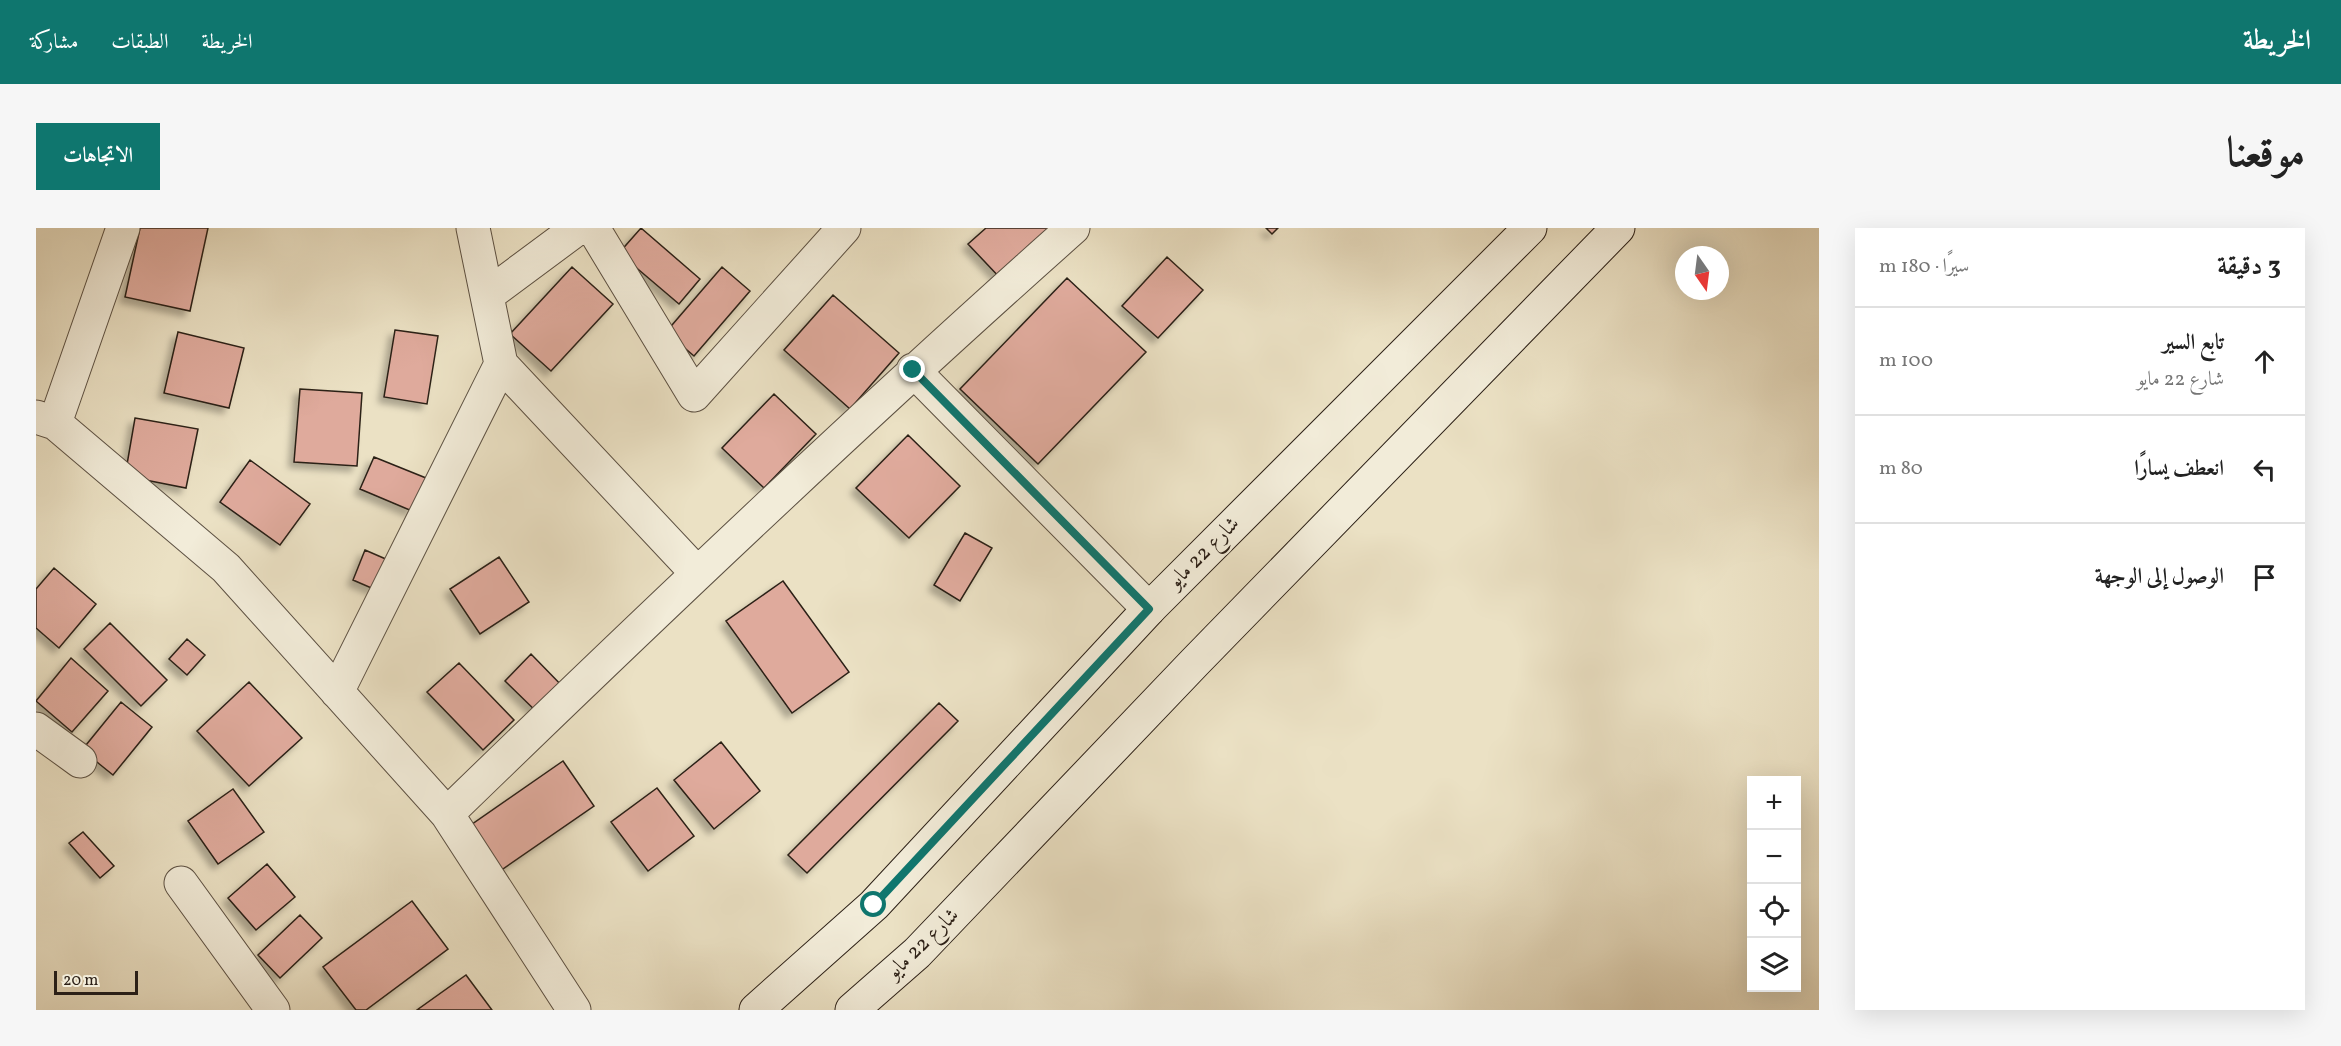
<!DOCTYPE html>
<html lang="ar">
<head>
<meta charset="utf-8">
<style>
  :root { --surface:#fff; --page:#f6f6f6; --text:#222; --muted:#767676; --line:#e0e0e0; --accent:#0f766e }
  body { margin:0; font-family:Vollkorn,Amiri,serif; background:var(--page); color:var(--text); direction:rtl }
  .controls { position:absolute; right:18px; bottom:18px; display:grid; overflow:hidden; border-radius:0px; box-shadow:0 6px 24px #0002 }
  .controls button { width:54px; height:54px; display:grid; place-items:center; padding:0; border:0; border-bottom:2px solid var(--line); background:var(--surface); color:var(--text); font:30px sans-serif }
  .compass { position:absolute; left:1639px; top:18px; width:54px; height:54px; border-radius:50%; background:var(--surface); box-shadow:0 6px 24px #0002; rotate:166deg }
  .scale { position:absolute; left:18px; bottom:15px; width:84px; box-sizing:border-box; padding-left:6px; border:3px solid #2c2017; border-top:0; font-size:16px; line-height:21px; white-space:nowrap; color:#2c2017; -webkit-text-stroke:4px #f2ecd9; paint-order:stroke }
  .stop { position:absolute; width:18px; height:18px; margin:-14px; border:4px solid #0f766e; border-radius:50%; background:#fff }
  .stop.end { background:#0f766e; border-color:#fff; box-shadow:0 2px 6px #0008 }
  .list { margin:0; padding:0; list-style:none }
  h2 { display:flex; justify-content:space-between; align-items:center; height:78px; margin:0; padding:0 24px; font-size:26px }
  h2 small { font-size:20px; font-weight:400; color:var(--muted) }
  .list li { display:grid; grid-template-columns:39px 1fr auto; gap:18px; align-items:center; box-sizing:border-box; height:108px; padding:0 24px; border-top:2px solid var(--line) }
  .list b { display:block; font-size:22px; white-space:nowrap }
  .list p { margin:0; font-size:20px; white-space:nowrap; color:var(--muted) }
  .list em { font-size:20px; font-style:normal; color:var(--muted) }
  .icon { flex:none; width:33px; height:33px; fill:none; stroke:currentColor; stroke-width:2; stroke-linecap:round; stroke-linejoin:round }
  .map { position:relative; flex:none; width:1783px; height:782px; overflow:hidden; direction:ltr; border-radius:0px }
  header { display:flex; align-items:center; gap:36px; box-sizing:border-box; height:84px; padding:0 30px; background:var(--accent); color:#fff }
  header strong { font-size:28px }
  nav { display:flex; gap:33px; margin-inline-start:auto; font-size:21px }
  .intro { display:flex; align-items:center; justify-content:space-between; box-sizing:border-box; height:144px; padding:0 36px }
  h1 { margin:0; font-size:42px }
  .button { padding:15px 27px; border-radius:0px; background:var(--accent); color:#fff; font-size:21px; font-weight:700 }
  main { display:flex; gap:36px; padding:0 36px }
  aside { flex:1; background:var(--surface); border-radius:0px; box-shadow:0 6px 24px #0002 }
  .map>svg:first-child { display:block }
  .building { fill:#dfaa9c; stroke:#2c2017; stroke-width:1.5; filter:url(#shadow) }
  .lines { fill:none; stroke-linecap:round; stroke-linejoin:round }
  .street-casing { stroke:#5c5042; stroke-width:35 }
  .secondary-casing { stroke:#2c2017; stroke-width:35 }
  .street { stroke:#f2ecd9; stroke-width:33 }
  .secondary { stroke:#f2ecd9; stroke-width:33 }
  .route { stroke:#0f766e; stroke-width:8 }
  .labels { text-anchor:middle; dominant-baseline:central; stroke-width:4.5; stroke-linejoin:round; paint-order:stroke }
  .street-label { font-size:21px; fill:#2c2017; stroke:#f2ecd9 }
</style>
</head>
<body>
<header>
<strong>الخريطة</strong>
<nav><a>الخريطة</a><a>الطبقات</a><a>مشاركة</a></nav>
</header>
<div class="intro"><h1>موقعنا</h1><a class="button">الاتجاهات</a></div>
<main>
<aside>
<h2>3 دقيقة<small>سيرًا · 180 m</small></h2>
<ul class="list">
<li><svg class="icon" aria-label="ahead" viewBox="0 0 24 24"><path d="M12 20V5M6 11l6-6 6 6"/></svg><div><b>تابع السير</b><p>شارع 22 مايو</p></div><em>100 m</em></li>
<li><svg class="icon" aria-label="left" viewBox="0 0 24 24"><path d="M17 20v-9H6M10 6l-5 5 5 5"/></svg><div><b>انعطف يسارًا</b></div><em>80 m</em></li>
<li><svg class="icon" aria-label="arrive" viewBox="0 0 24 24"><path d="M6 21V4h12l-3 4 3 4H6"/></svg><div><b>الوصول إلى الوجهة</b></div></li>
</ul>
</aside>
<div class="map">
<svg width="1783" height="782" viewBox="0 0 1783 782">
  <defs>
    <filter id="shadow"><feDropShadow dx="-5.5" dy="5.5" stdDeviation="3" flood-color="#0004"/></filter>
  </defs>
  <rect width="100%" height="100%" fill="#ebe1c4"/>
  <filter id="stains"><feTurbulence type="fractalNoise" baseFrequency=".00333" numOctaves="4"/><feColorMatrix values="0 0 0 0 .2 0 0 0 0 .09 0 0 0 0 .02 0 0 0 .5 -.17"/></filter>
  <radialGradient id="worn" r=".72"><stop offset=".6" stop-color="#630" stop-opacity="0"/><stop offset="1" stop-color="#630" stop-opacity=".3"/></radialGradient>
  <path class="building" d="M104 0H172L154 83 89 69Z
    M605 0 664 51 643 76 583 25Z
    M950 0H1022L966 52 932 16Z
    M1230 0H1242L1236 6Z
    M1131 29 1167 62 1122 110 1086 78Z
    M536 39 577 76 515 143 474 106Z
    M686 39 714 63 658 128 630 104Z
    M1031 50 1110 124 1002 236 924 161Z
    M797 67 863 125 814 181 748 122Z
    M359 102 402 108 391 176 348 169Z
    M142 104 208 120 193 180 128 165Z
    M264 161 326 165 321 238 258 234Z
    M738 166 780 206 728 260 686 220Z
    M99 190 162 201 150 260 89 248Z
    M872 207 924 258 873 310 820 260Z
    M338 229 390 250 376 283 324 261Z
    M214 232 274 276 244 317 184 274Z
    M929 305 956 320 924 373 898 357Z
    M329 322 352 332 340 362 317 352Z
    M463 329 493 374 444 406 414 361Z
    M18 340 60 376 23 420 0 400V361Z
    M747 353 813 444 756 485 690 393Z
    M74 395 131 452 105 478 48 421Z
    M151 411 169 427 151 447 133 431Z
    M495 426 532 464 507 490 469 453Z
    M35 430 72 463 36 504 0 473Z
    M423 435 478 492 447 522 391 464Z
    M213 454 266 510 213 558 161 503Z
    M85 474 116 499 77 547 46 522Z
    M903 475 922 493 771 645 752 627Z
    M685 514 724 563 678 601 638 552Z
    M527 533 558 578 464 643 432 599Z
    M621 560 658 608 612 643 575 594Z
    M197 561 228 604 182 636 152 593Z
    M47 604 78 638 64 650 33 615Z
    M231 636 259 669 220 702 192 670Z
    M376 673 412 721 330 782H320L287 739Z
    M264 687 286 710 244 750 222 727Z
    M430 747 456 782H381Z"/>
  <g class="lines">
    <defs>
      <path id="street" d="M437 0 465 136 660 344
        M557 0 658 167 808 0
        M453 66 542 0
        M877 142 1113 381
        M0 189 19 195 190 340 411 586 538 782
        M19 195 87 0
        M301 464 465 136
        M0 501 44 533
        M411 586C616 387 823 190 1037 0
        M145 655 237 782"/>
      <path id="secondary" d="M720 782 838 677 1113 381 1494 0
        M816 782 881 725 1159 434 1582 0"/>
    </defs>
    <use href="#street" class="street-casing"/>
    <use href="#secondary" class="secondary-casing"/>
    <use href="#street" class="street"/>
    <use href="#secondary" class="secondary"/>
  </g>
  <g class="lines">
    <path class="route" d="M838 677 1113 381 877 142"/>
  </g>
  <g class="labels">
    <g class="street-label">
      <text transform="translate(1168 325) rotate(-45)">شارع 22 مايو</text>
      <text transform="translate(887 716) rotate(-44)">شارع 22 مايو</text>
    </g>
  </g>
  <rect width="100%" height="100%" filter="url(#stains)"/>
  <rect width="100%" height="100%" fill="url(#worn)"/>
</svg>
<div class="controls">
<button>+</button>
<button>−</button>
<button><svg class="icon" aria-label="locate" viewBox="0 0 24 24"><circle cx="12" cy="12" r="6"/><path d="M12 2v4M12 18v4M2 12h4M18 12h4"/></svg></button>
<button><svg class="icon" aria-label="layers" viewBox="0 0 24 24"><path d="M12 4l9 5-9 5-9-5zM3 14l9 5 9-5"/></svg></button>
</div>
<svg class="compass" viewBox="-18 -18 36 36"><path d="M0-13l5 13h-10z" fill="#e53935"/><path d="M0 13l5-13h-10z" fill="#767676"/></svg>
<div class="scale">20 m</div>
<div class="stop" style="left:838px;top:677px"></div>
<div class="stop end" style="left:877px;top:142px"></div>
</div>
</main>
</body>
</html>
